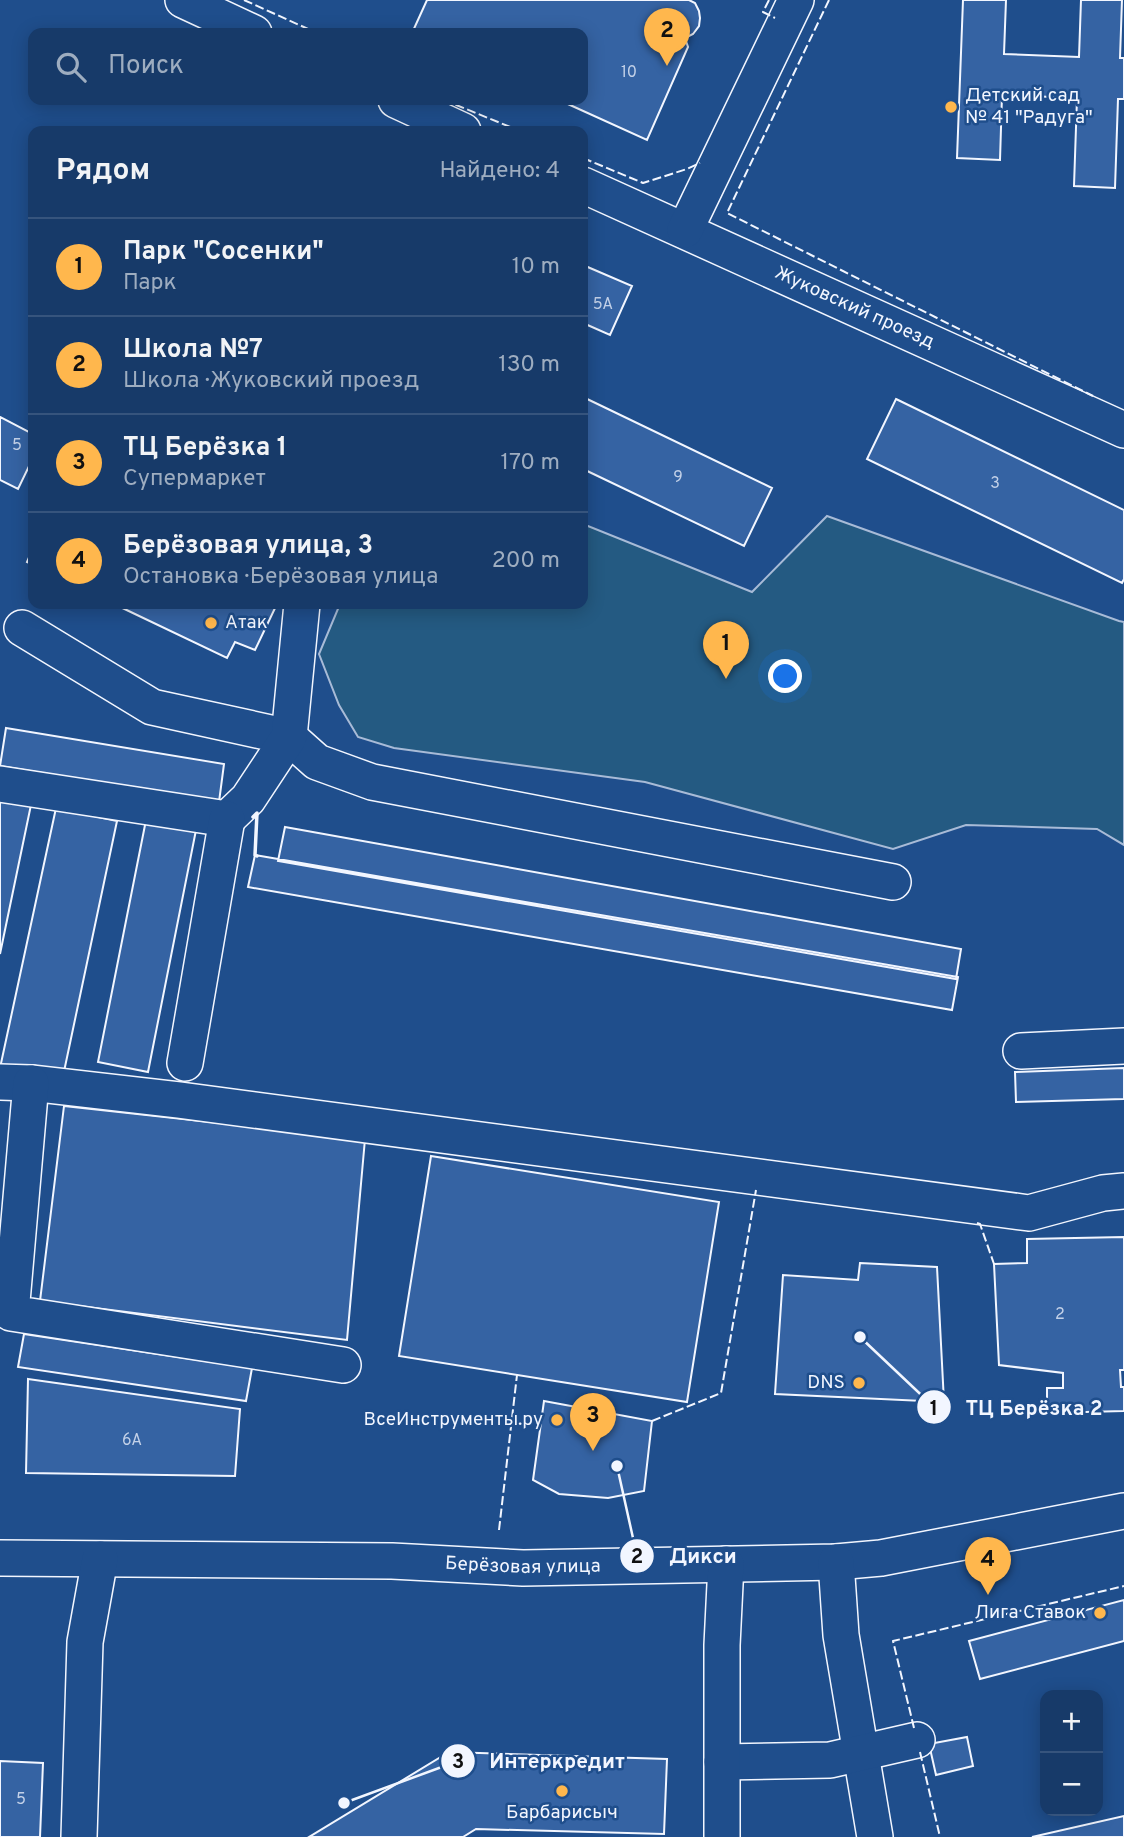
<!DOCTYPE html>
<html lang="ru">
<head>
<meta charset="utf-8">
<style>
  :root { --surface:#173a69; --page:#20416f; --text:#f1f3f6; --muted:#9eadc0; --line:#36547d; --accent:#ffb74d }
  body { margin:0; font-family:Overpass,sans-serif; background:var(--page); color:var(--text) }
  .controls { position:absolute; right:21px; bottom:21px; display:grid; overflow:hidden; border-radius:14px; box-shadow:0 4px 18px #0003 }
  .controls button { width:63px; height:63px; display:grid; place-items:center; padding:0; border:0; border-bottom:2px solid var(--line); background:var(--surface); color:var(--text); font:35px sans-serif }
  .you { position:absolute; left:786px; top:677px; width:24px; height:24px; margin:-18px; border:5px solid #fff; border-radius:50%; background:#1a73e8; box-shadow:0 0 0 10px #1a73e833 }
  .badge { display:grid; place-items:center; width:46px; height:46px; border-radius:50%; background:var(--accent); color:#111; font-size:23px; font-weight:700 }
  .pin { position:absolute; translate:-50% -58px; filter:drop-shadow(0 2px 4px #0008) }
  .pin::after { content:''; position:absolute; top:37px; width:24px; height:21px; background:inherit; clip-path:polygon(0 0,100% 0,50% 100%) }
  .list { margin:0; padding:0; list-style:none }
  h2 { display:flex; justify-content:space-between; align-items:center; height:91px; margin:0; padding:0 28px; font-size:30px }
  h2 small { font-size:23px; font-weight:400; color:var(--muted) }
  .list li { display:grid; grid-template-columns:46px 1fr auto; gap:21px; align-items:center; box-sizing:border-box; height:98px; padding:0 28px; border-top:2px solid var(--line) }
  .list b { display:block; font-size:26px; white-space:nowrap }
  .list p { margin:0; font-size:23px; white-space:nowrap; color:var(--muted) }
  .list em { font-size:23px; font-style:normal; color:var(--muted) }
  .icon { flex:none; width:38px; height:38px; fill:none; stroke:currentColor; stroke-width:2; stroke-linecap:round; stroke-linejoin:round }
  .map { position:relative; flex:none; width:1124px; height:1837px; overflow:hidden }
  .search { position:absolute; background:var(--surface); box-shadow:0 4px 18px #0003; left:28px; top:28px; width:560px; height:77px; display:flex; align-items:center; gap:18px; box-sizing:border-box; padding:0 24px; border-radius:14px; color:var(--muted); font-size:26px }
  .panel { position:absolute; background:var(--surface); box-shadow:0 4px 18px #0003; left:28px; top:126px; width:560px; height:483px; border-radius:14px }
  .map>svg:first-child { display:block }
  .green { fill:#245a82; stroke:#a8bbd7; stroke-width:2 }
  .building { fill:#3563a3; stroke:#f2f6ff; stroke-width:2 }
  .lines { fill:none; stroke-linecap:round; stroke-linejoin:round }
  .minor-casing { stroke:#f2f6ff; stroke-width:38 }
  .minor { stroke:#1f4e8c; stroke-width:35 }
  .fence { stroke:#f2f6ff; stroke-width:2; stroke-dasharray:9 3.5; stroke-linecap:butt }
  .wall { stroke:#f2f6ff; stroke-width:3.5 }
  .poi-dot { fill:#ffb74d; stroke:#1f4e8c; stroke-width:2.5 }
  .labels { text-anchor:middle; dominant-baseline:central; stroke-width:5; stroke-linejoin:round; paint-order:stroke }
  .number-label { font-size:16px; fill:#c3d1e8 }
  .poi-label { font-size:19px; fill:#f2f6ff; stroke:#1f4e8c; text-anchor:end }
  .street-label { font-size:19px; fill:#f2f6ff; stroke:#1f4e8c }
  .leader { fill:none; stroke:#f2f6ff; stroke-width:2.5 }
  .callout-dot { fill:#f2f6ff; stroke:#1f4e8c; stroke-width:2.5 }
  .mark-label { font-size:21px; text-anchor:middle; font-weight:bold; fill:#111 }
  .callout-label { font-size:21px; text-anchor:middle; font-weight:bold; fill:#f2f6ff; stroke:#1f4e8c; stroke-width:5; stroke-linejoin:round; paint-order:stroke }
</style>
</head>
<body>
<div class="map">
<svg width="1124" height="1837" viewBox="0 0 1124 1837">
  <rect width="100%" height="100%" fill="#1f4e8c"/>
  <path class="green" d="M827 516 1119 621 1124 622V845L1097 829 966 825 893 849 645 782 394 748 358 737 339 705 319 654 340 604H583V524L752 592Z"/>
  <path class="building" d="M427 0H689L695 3 699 11 700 18 699 26 693 34 685 38 688 47 647 140 559 100H583V33H412Z
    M963 0H1006L1004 54 1079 57 1081 0H1122L1120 58H1124V99H1118L1115 188 1074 186 1077 98 1002 95 1000 160 957 158Z
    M583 265 632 286 610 335 583 323Z
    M583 397 772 488 744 546 583 469Z
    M896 399 1124 510V579L1122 583 867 459Z
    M0 417 33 434V458L18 489 0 480Z
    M33 548V565L27 562Z
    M114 604H277L255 650 235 642 227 658Z
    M6 728 224 764 219 802 0 766Z
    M0 794 32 800 0 954Z
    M56 808 117 821 62 1081 0 1068Z
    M147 815 197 825 148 1072 98 1062Z
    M285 827 961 949 956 979 278 861Z
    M255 855 958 977 952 1010 248 887Z
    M1124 1068V1099L1016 1102 1015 1072Z
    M64 1106 365 1139 347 1340 40 1301Z
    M431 1156 719 1202 687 1402 399 1356Z
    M1124 1237V1370H1120L1121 1387H1124V1411L1047 1413V1388H1063V1373L999 1365 994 1264 1027 1263V1239Z
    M860 1263 937 1267 944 1402 775 1394 783 1275 858 1280Z
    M24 1334 252 1368 246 1401 18 1367Z
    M28 1379 240 1409 235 1476 26 1473Z
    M544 1401 652 1421 644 1491 608 1498 559 1494 533 1480Z
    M1124 1600V1641L980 1679 969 1641Z
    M967 1737 973 1766 936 1775 929 1744Z
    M449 1752 667 1759 664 1834 476 1829 463 1837H309Z
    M0 1761 43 1763 40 1837H0Z
    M1124 1816V1837H1032Z"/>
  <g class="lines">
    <defs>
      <g id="minor">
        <path d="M183 0 254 33"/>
        <path d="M396 100 463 131"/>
        <path id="s1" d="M583 185 1124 430"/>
        <path d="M685 230 796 0"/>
        <path d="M22 628 152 707 289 737 317 762 372 782 893 882"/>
        <path d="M0 784 227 819 248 799 289 737 302 604"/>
        <path d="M1021 1051 1124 1046"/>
        <path d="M185 1063 227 819"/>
        <path d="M0 1082 31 1083 179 1100 1029 1213 1103 1193 1124 1191"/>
        <path d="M31 1083 11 1313 343 1365"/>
        <path id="s2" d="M0 1558 392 1561 523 1568 836 1562 881 1558 1124 1511"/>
        <path d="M836 1562 841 1635 875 1837"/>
        <path d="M722 1762 830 1760 917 1740"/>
        <path d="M79 1837 85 1642 100 1559"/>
        <path d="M722 1837V1645L726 1564"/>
      </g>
    </defs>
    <use href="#minor" class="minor-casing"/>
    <use href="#minor" class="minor"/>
    <path class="fence" d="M244 0 317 33
      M769 0 763 12 775 18
      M829 0 727 213 1093 396
      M444 100 520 131
      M583 158 643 183 687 169 700 163
      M977 1223 980 1224 994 1264
      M652 1421 721 1393 756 1190
      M499 1530 517 1375
      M914 1728 893 1641 1124 1586
      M920 1752 940 1837"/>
    <path class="wall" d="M253 817 257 813 255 855 257 856"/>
  </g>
  <g class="poi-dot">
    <circle cx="951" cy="107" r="7"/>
    <circle cx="211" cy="623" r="7"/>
    <circle cx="859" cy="1383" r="7"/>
    <circle cx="557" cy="1420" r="7"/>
    <circle cx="1100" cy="1613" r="7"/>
    <circle cx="562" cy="1791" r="7"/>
  </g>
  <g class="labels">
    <g class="number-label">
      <text x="629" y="73">10</text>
      <text x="603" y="305">5А</text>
      <text x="17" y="446">5</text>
      <text x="678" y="478">9</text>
      <text x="995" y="484">3</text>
      <text x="1060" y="1315">2</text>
      <text x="132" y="1441">6А</text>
      <text x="21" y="1800">5</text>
    </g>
    <g class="poi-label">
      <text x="965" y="96" text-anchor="start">Детский сад<tspan x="965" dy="22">№ 41 "Радуга"</tspan></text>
      <text x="225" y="623" text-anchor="start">Атак</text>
      <text x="845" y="1383">DNS</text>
      <text x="543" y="1420">ВсеИнструменты.ру</text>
      <text x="1086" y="1613">Лига Ставок</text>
      <text x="562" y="1813" text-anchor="middle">Барбарисыч</text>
    </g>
    <g class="street-label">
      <text stroke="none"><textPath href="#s1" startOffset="298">Жуковский проезд</textPath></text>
      <text stroke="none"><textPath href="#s2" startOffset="523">Берёзовая улица</textPath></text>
    </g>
  </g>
  <path class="leader" d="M860 1337L934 1407M617 1466L637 1556M344 1803L458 1761"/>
  <g class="callout-dot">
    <circle cx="860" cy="1337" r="7"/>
    <circle cx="617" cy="1466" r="7"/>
    <circle cx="344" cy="1803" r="7"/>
    <circle cx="934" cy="1407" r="18"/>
    <circle cx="637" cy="1556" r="18"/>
    <circle cx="458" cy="1761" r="18"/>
  </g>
  <g class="mark-label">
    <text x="934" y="1415">1</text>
    <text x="637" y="1563">2</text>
    <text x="458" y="1768">3</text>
  </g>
  <g class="callout-label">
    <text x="1034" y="1415">ТЦ Берёзка 2</text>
    <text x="703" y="1563">Дикси</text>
    <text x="557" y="1768">Интеркредит</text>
  </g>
</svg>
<div class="controls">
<button>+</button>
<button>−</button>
</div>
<div class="you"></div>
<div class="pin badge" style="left:726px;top:679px">1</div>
<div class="pin badge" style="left:667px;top:66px">2</div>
<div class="pin badge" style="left:593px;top:1451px">3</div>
<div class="pin badge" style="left:988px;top:1595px">4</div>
<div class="search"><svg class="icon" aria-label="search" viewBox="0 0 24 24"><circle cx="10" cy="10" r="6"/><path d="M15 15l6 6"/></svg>Поиск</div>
<section class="panel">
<h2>Рядом<small>Найдено: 4</small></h2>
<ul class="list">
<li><span class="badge">1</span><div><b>Парк &quot;Сосенки&quot;</b><p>Парк</p></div><em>10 m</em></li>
<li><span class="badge">2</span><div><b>Школа №7</b><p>Школа · Жуковский проезд</p></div><em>130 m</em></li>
<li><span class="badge">3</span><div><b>ТЦ Берёзка 1</b><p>Супермаркет</p></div><em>170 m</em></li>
<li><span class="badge">4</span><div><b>Берёзовая улица, 3</b><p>Остановка · Берёзовая улица</p></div><em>200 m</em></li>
</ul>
</section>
</div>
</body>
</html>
